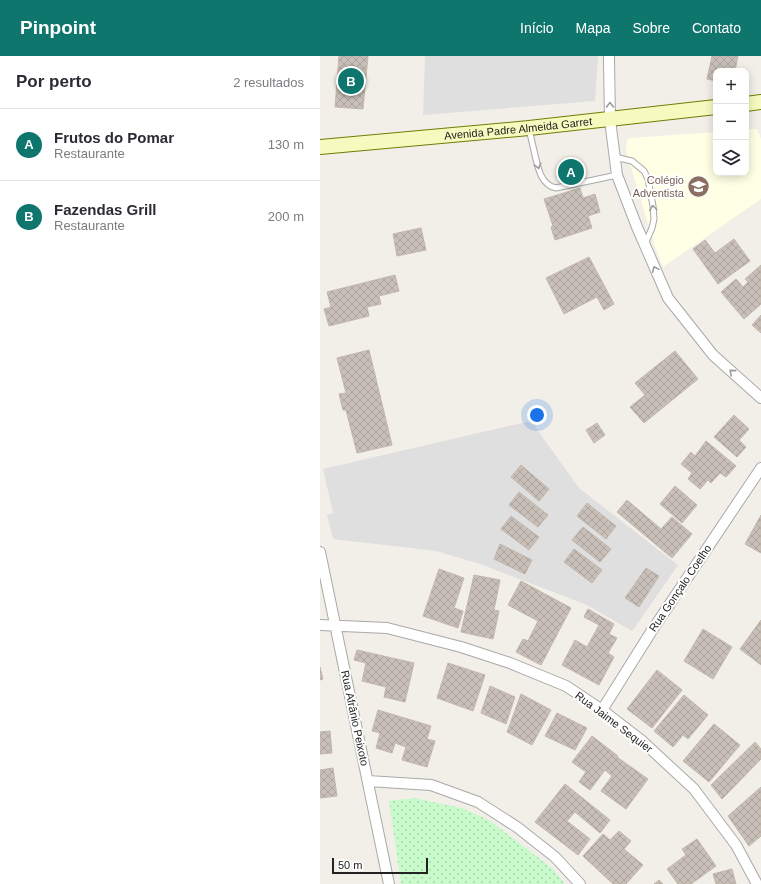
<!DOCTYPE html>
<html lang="pt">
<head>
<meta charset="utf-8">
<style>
  :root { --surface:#fff; --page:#f2f2f3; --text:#2b2b33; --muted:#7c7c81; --line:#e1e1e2; --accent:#0f766e }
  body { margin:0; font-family:Helvetica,sans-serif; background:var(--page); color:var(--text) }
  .controls { position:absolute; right:12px; top:12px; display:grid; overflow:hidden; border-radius:8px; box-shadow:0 2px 10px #0003 }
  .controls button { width:36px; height:36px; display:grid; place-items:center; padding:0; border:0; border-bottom:1px solid var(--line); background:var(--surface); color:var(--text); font:20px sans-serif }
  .scale { position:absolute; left:12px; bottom:10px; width:96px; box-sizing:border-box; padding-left:4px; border:2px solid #222; border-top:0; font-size:11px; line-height:14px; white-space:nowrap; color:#222; -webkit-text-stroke:3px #fff; paint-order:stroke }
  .you { position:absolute; left:217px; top:359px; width:14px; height:14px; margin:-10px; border:3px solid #fff; border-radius:50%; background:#1a73e8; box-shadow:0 0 0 6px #1a73e833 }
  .badge { display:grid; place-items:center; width:26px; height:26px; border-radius:50%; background:var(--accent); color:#fff; font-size:13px; font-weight:700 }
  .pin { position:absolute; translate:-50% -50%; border:2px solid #fff; box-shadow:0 1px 4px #0006 }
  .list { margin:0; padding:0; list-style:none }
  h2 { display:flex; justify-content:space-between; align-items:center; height:52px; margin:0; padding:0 16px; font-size:17px }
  h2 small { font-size:13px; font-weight:400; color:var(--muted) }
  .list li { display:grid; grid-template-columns:26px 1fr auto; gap:12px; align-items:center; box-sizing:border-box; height:72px; padding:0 16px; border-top:1px solid var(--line) }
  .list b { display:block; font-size:15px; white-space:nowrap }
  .list p { margin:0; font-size:13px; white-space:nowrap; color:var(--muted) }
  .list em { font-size:13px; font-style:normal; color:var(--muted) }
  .icon { flex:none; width:22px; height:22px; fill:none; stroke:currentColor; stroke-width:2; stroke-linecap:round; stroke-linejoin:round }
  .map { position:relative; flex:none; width:441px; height:828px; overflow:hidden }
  header { display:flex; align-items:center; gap:24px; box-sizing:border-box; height:56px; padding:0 20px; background:var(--accent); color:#fff }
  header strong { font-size:19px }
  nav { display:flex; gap:22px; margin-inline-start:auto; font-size:14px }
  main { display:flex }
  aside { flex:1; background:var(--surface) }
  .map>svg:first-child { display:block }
  .residential { fill:#e0dfdf }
  .education { fill:#ffffe5 }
  .park { fill:url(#park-dots) }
  .building { fill:url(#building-cross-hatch); stroke:#c4b6ab }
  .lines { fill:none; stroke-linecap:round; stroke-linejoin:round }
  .service-casing { stroke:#a9a9a9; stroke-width:7 }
  .minor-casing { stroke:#a9a9a9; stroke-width:12 }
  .secondary-casing { stroke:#707d05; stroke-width:16 }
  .service { stroke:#fff; stroke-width:5 }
  .minor { stroke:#fff; stroke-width:10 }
  .secondary { stroke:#f7fabf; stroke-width:14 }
  .oneway { stroke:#9c9c9c }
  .labels { text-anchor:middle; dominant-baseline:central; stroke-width:4; stroke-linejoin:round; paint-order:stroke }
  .street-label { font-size:11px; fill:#222; stroke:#fff }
  .education-label { font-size:11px; fill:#785e54; stroke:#fff; text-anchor:end }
</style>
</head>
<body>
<header>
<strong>Pinpoint</strong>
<nav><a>Início</a><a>Mapa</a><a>Sobre</a><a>Contato</a></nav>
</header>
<main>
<aside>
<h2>Por perto<small>2 resultados</small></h2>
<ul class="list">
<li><span class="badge">A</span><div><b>Frutos do Pomar</b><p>Restaurante</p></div><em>130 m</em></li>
<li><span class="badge">B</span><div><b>Fazendas Grill</b><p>Restaurante</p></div><em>200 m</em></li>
</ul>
</aside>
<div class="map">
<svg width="441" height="828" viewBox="0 0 441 828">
  <defs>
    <pattern id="park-dots" width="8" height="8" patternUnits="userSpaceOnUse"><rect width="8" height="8" fill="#c8facc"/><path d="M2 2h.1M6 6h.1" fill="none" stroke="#acd6af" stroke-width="1.8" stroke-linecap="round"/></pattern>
    <pattern id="building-cross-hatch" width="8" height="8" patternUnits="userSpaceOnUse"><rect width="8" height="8" fill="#c7bfb8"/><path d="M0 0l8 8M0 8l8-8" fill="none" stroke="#aba49e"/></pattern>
  </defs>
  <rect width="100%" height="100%" fill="#f2efe9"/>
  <path class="residential" d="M105 0H278L275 45 103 59Z
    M211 365 259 432 358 509 318 567 312 575 267 549 160 508 116 495 13 483 7 459 13 457 3 413Z"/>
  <path class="education" d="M426 73H437L441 83V143L343 211 335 191 306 95 307 84 310 82 396 76V117H426Z"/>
  <path class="park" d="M95 742 141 752 169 764 232 812 245 828H81L69 745Z"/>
  <path class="building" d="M19 0H48L43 53 15 51Z
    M392 0H418L415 15H396V25L387 23Z
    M260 132 263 142 275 138 280 156 268 160 272 172 235 184 231 171 233 170 224 143Z
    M101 172 106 194 77 200 73 178Z
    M414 183 430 205 398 228 373 193 385 184 395 197Z
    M269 201 294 248 284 254 277 241 244 258 226 222Z
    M441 209V248L424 263 401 236 416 223 423 231 428 226 425 223Z
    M75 219 79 235 59 240 61 248 47 251 49 260 9 270 4 253 11 251 7 236Z
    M441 259V277L432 269Z
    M49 294 72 389 37 397 26 354H23L19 338 26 337 17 302Z
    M355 295 378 323 324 367 310 351 325 339 315 327Z
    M414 359 429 373 419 384 426 391 417 401 394 381Z
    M277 367 285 379 274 387 266 374Z
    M386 385 416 410 406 421 400 417 391 427 388 424 380 433 368 423 372 417 361 408 371 396 375 400Z
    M201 409 229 433 219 445 191 421Z
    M355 430 377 449 362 467 340 448Z
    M199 436 228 459 218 471 189 449Z
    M307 444 341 473 352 461 372 478 352 502 297 456Z
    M267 447 296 470 286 483 257 460Z
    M441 459V497L425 488Z
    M191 460 219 481 209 494 181 473Z
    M263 471 291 493 280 506 252 484Z
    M180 488 212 504 205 518 174 503Z
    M254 493 282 514 272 527 244 506Z
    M326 512 339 520 319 551 305 542Z
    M119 513 144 522 134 552 143 555 138 572 103 560Z
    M154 519 180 524 174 554 179 555 173 583 141 576Z
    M201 525 251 552 221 609 196 596 203 583 208 585 218 565 188 549Z
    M268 553 294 568 289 578 297 582 288 597 294 601 279 629 242 609 255 584 267 591 279 569 264 561Z
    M441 564V609L420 593Z
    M383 573 412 591 393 623 364 605Z
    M37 594 94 607 85 646 64 641 66 631 42 625 46 607 34 604Z
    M128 607 165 619 153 655 117 642Z
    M0 611 3 623 0 624Z
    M337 614 362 634 332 672 307 653Z
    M170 630 195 641 186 668 161 657Z
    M201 638 231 654 212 689 187 676Z
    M364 639 388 659 368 683 363 679 353 691 334 675Z
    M58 654 111 670 107 683 115 685 107 711 82 704 86 691 75 687 72 697 56 692 60 677 52 675Z
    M237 657 267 672 255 694 225 680Z
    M394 668 420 689 389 726 363 705Z
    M10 675 12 697 0 698V676Z
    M272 680 298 700 297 701 328 723 306 753 281 735 292 720 285 714 270 734 259 726 266 716 252 706Z
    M435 686 441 693V703L402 743 391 729Z
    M13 712 17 740 0 742V714Z
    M245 728 290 764 280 777 255 756 247 765 270 783 258 799 215 766Z
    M441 731V780L429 790 408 760Z
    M299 775 311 785 304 793 323 809 306 828H293L263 800 283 778 290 784Z
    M377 783 396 810 371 828H358L347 813 366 799 362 793Z
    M412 813 416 828H396L393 818Z
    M339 824 343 828H334Z"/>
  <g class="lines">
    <defs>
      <path id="service" d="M209 73C211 82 213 90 215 99 218 112 221 129 236 132L297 119
        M294 101 312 105 324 115 328 123 333 150 334 163 332 172 325 188"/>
      <path id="minor" d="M289 0V5L290 64 297 119 317 171 348 242 393 299 441 342
        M0 496 69 828
        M0 569 67 572 141 591 190 607 246 630 282 654 321 684 374 733 416 789 437 828
        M282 654 331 576 441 412
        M48 725 111 729 158 746 197 771 235 801 260 828"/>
      <g id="secondary">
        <path d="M426 48 441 46"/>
        <path id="s1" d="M0 91 209 72 396 51"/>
      </g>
    </defs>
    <use href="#service" class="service-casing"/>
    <use href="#minor" class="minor-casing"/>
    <use href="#secondary" class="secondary-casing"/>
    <use href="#service" class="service"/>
    <use href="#minor" class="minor"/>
    <use href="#secondary" class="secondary"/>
  </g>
  <defs><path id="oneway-chevron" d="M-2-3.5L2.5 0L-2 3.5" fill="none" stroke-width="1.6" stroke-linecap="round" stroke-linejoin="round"/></defs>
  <g class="oneway">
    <use href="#oneway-chevron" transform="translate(290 49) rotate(-91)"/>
    <use href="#oneway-chevron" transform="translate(218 110) rotate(75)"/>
    <use href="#oneway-chevron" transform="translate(333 152) rotate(-97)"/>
    <use href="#oneway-chevron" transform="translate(335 213) rotate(-114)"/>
    <use href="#oneway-chevron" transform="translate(412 316) rotate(-139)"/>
  </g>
  <defs>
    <symbol id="school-disc" viewBox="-11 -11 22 22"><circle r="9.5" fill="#8d6e63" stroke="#fff"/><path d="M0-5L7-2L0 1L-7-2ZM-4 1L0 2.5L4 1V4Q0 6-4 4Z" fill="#fff"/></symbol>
  </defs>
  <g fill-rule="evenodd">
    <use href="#school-disc" x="366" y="118" width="25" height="25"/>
  </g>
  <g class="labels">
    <g class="street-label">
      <text stroke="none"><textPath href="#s1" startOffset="199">Avenida Padre Almeida Garret</textPath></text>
      <text transform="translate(360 532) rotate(-56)">Rua Gonçalo Coelho</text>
      <text transform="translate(35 662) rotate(78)">Rua Afrânio Peixoto</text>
      <text transform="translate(294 666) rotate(37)">Rua Jaime Sequier</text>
    </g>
    <g class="education-label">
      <text x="364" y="124">Colégio<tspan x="364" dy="13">Adventista</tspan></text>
    </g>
  </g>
</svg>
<div class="controls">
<button>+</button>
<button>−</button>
<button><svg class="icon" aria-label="layers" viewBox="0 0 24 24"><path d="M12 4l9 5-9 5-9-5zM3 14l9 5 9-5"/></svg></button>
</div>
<div class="scale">50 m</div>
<div class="you"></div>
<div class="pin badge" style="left:251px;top:116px">A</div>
<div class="pin badge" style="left:31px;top:25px">B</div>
</div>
</main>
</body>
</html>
